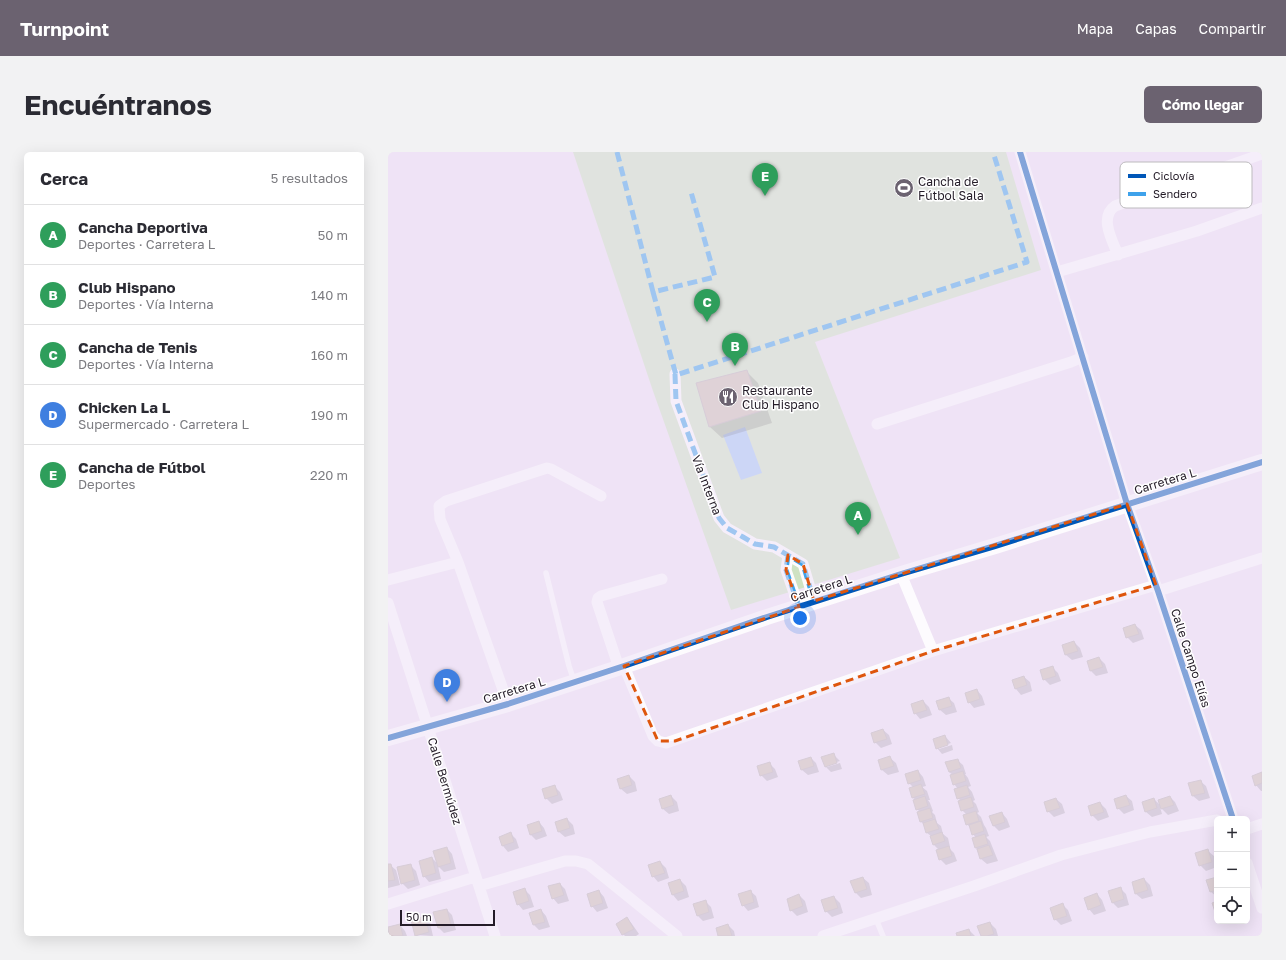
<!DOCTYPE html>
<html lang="es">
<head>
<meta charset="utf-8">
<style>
  :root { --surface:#fff; --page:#f2f2f3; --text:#2b2b33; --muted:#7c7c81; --line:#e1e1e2; --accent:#6b6270 }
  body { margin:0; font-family:"Golos Text",sans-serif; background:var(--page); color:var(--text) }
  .controls { position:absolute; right:12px; bottom:12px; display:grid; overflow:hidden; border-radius:6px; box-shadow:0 4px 16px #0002 }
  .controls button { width:36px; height:36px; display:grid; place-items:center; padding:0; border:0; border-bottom:1px solid var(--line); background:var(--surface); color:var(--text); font:20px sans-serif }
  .scale { position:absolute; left:12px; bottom:10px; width:95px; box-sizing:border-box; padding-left:4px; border:2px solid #241c28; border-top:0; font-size:11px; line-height:14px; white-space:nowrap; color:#241c28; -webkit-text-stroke:3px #fff; paint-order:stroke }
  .you { position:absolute; left:412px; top:466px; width:14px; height:14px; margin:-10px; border:3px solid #fff; border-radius:50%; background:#1a73e8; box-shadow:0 0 0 6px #1a73e833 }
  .badge { display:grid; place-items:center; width:26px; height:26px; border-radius:50%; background:var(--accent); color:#fff; font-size:13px; font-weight:700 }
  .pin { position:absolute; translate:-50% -33px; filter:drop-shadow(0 1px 2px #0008) }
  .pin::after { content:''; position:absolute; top:21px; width:14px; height:12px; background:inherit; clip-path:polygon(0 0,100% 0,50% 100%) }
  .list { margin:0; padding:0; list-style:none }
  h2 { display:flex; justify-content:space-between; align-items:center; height:52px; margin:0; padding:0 16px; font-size:17px }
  h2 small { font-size:13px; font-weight:400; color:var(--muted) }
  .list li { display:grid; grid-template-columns:26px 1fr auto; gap:12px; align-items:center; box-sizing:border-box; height:60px; padding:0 16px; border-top:1px solid var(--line) }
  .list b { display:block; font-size:15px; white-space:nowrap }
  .list p { margin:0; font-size:13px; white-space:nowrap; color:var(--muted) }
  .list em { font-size:13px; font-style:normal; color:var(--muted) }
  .icon { flex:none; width:22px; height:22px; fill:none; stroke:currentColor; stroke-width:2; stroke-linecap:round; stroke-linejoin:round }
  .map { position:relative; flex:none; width:874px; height:784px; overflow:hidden; border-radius:6px }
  header { display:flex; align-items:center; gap:24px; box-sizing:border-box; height:56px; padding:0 20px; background:var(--accent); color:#fff }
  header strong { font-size:19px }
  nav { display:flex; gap:22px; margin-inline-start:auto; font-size:14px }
  .intro { display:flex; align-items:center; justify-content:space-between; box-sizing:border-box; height:96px; padding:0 24px }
  h1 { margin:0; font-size:28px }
  .button { padding:10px 18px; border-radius:6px; background:var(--accent); color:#fff; font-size:14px; font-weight:700 }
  main { display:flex; gap:24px; padding:0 24px }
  aside { flex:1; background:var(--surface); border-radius:6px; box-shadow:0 4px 16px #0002 }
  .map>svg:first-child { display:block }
  .green { fill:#cfe2c3 }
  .water { fill:#a3c5f7 }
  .shadow { fill:#0003 }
  .building { fill:#cdbcb1; stroke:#bab0b3 }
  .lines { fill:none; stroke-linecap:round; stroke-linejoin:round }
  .lane { stroke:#fdfbfe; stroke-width:5.5 }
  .street { stroke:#fdfbfe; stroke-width:11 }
  .secondary { stroke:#fdfbfe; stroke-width:16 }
  .quiet { stroke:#3ea2eb; stroke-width:5; stroke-dasharray:10 5; stroke-linecap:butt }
  .cycleway-casing { stroke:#fff; stroke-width:8 }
  .cycleway { stroke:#0057b8; stroke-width:6 }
  .marked { fill:none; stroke:#de560d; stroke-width:3; stroke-dasharray:8 5; stroke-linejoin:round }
  .labels { text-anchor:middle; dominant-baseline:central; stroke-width:3; stroke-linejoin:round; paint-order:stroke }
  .poi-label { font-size:12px; fill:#241c28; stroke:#fff; text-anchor:start }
  .street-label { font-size:12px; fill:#241c28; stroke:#fff }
  .key { fill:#fff; stroke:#bdbbbe; stroke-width:1 }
  .key-label { font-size:11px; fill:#241c28 }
</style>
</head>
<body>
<header>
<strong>Turnpoint</strong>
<nav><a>Mapa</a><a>Capas</a><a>Compartir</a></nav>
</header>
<div class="intro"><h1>Encuéntranos</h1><a class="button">Cómo llegar</a></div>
<main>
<aside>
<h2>Cerca<small>5 resultados</small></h2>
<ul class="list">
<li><span class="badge" style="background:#2e9e5b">A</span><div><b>Cancha Deportiva</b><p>Deportes · Carretera L</p></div><em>50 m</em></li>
<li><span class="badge" style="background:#2e9e5b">B</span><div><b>Club Hispano</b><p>Deportes · Vía Interna</p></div><em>140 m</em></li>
<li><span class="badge" style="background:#2e9e5b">C</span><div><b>Cancha de Tenis</b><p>Deportes · Vía Interna</p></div><em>160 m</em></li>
<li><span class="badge" style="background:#3f7fe0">D</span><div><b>Chicken La L</b><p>Supermercado · Carretera L</p></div><em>190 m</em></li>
<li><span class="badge" style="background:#2e9e5b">E</span><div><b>Cancha de Fútbol</b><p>Deportes</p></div><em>220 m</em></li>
</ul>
</aside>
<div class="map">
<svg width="874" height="784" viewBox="0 0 874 784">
  <rect width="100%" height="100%" fill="#efe3f5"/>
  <path class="green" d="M185 0H618L653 118 427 190 512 406 343 458 265 239Z"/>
  <path class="water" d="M357 275 374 321 353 328 335 283Z"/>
  <path class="shadow" d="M358 219 370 231 384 271 334 286 322 275 310 231Z
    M747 473 753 478 756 487 745 491 739 485Z
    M686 490 692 496 695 505 684 508 678 503Z
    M711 506 717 512 720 521 708 524 703 519Z
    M664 515 670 521 673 529 662 533 656 527Z
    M636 525 642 530 644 539 633 543 628 537 625 528Z
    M589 538 594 544 597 553 586 556 581 550Z
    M560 546 566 551 569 560 558 563 552 558 549 549Z
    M535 549 541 555 544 563 532 567 527 561Z
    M495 578 501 583 504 592 493 596 487 590Z
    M557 584 563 591 551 595V597L564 593 565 598 554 602 549 596Z
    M445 602 452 609 439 613V615L452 611 454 617 443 620 438 615Z
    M423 606 428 611 431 620 420 623 414 618 412 609Z
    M502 606 508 611 511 620 500 623 494 618 491 609Z
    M569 608 575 613 578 622H577L580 626 583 634 580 635 584 640 587 648 585 649 588 652 591 660 589 661 593 665 596 673 598 676 601 684 598 685 602 689 610 709 599 712 593 707 588 696V686L585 682 582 675 579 672V663L574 658 573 649 570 646V637L566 632 565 623 561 620 559 611Z
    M381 611 387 617 390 625 379 629 373 623Z
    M530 619 535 625 538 634 534 635 539 639 542 648H540L542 651 545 659 544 660 547 663 549 671 553 674 555 682 560 686 562 695 561 696 566 701 569 709 558 713 552 707 551 698 546 693 543 684 539 681 537 673 533 670 532 660 529 657 528 648 525 646 522 637 526 636 521 631Z
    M874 622V639H873L868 633Z
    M241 624 247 630 249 639 239 642 233 637 230 628Z
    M812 629 818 634 822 646 811 649 805 644 802 632Z
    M166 634 172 640 175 648 164 652 158 646Z
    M283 644 289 650 291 659 281 662 275 657Z
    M738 644 744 649 746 658 736 662 730 656Z
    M782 645 787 650 791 659 780 663 772 655 774 662 764 665 758 660 766 647 773 654Z
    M668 647 674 652 677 661 666 665 660 659Z
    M712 651 718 657 721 665 710 669 704 663Z
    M614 661 619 667 622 675 611 679 605 673Z
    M179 667 185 673 187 682 177 685 171 680Z
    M151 670 156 676 159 684 148 688 142 682Z
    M123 682 128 687 131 696 120 700 115 694 112 685Z
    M59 696 64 702 68 717 56 720 50 714 53 727 41 730 36 724 44 706 50 712Z
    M820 699 826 704 829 715 818 719 812 713Z
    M272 710 278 716 281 726 270 730 265 724Z
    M0 713H2L8 718 12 733 0 736Z
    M22 713 28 719 32 733 20 737 14 731Z
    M475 726 481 731 484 743 473 746 467 740Z
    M829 726V745L823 740 819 729Z
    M756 727 762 733 765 744 754 747 748 742 745 731Z
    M292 728 298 734 301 745 290 749 285 743 281 732Z
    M172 732 177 737 181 749 170 752 165 746Z
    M732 736 738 742 741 753 730 756 725 751 721 740Z
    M137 738 142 743 146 755 135 758 130 752Z
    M211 739 216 745 220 756 209 760 204 754Z
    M362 739 368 744 371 755 360 759 355 753Z
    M709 742 714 748 718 759 706 763 701 757Z
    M411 743 417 749 420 760 409 764 403 758Z
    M446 745 452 751 455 761 444 765 438 759Z
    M317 749 323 755 326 766 315 769 310 764Z
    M675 753 680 758 684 769 673 773 667 767Z
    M59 758 64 763 68 778 56 781 51 776Z
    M153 758 158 764 162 775 151 778 146 773Z
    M36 765 42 771 45 784 28 783Z
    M239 766 244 772 251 782 248 784H237L235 782 229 772Z
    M602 771 608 777 610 784H594Z
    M12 773 17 779 19 784H2L0 776Z
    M340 773 346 779 347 784H331Z
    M581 778 587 784H570Z"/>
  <path class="building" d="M359 218 373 259 321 275 308 231Z
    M747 472 751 482 738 486 735 476Z
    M686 489 690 499 677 503 674 493Z
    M711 505 715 515 702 519 699 509Z
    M665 514 668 524 655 528 652 518Z
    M636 524 639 533 627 537 624 528Z
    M589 537 592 547 580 551 577 541Z
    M561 545 564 554 551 558 548 549Z
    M535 548 539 558 526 562 523 552Z
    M495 577 499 587 486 591 483 581Z
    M557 583 560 593 548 597 545 587Z
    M446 601 449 611 437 615 433 605Z
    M502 604 506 614 493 618 490 608Z
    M423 605 426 614 413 618 410 609Z
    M570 607 573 616 561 620 557 610Z
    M382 610 385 620 372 624 369 614Z
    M530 618 533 628 520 632 517 622Z
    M575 619 578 629 565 633 562 623Z
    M874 620V631L867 634 864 624Z
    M241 623 244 633 232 637 229 627Z
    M813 628 817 641 804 644 800 631Z
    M533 632 537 642 524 646 521 636Z
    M167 633 170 643 157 647 154 637Z
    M579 633 582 643 569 647 566 637Z
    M283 643 286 653 274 657 271 647Z
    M738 643 742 653 729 657 726 647Z
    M537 644 540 654 528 658 525 648Z
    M782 644 786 653 773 657 770 648Z
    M583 645 586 655 573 659 570 649Z
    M668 646 672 656 659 660 656 650Z
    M766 646 769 656 757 660 754 650Z
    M712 650 716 660 703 664 700 654Z
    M542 656 545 666 532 670 529 660Z
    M588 659 591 669 578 673 575 663Z
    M614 660 617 670 605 674 601 664Z
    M179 666 182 676 170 680 167 670Z
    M547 667 551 677 538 681 535 671Z
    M151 669 154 679 142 683 139 673Z
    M593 669 596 679 584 683 581 673Z
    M123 680 126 690 114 694 111 685Z
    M554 680 557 689 545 693 542 684Z
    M597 682 600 692 587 696 584 686Z
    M601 693 605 703 592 707 589 697Z
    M561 694 564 704 551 708 548 698Z
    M59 695 63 711 50 715 45 699Z
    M820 697 824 710 811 714 807 701Z
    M44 705 48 721 35 725 31 709Z
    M272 709 277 721 264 725 260 713Z
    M0 712H3L7 728 0 729Z
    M23 712 27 728 13 732 9 715Z
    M475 725 479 737 467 741 462 729Z
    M829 725V738L822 740 818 728Z
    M756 726 760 738 747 742 744 730Z
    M292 727 296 739 284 743 280 731Z
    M172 731 176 743 164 747 160 734Z
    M733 735 736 747 724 751 720 739Z
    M137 736 141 749 129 753 125 740Z
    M211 738 215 751 203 755 199 742Z
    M363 738 366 750 354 754 350 742Z
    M709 741 713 753 700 758 696 746Z
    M411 742 415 754 402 759 399 747Z
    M446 744 450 756 437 760 433 748Z
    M318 748 321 760 309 764 305 752Z
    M829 749V762L828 763 824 751Z
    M675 751 679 764 666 768 662 756Z
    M59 757 63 773 50 776 45 760Z
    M153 757 157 770 145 773 141 761Z
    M37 764 41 780 27 784 23 768Z
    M239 765 246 777 234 783 228 772Z
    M602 770 606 782 599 784H593L589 774Z
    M12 772 15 784H1L0 775Z
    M340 772 344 784H330L328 776Z
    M581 777 583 784H569L568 781Z"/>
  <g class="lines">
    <path class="lane" d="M158 421 181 514 186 529
      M488 767 495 784"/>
    <path class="street" d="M632 0 739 352 770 439 845 667
      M730 103C724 88 711 65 727 54L874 2
      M669 120 809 79 874 56
      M287 222 288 249 331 366 339 376 355 385 367 392 386 395 415 412 426 449
      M489 272 683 210 695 205
      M400 403 398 418 411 455
      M513 422 545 499
      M0 428 70 410
      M770 439 874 406
      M0 451 107 784
      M236 514 265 584 270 589 278 591 545 499 768 433
      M231 516 209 450 210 446 213 444 274 427
      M120 552 70 410 52 367 51 354 58 349 159 316 163 317 213 344
      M859 677 874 672
      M859 711 874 756
      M91 734 177 709H188L200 712 289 784
      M0 752 87 725
      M435 784 586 734 673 703 762 680 829 668"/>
    <path class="secondary" d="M0 586 120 552 236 514 379 465 513 422 607 394 874 310"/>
    <path class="quiet" d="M229 0 265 140 327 125 303 40
      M265 140 288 223 639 110 605 0
      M287 222 288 249 331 366 339 376 355 385 367 392 386 395 415 412 426 449
      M400 403 398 418 411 455"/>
    <defs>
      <path id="cycleway" d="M632 0 739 352 770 439 845 667
        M0 586 120 552 236 514 379 465 513 422 607 394 874 310"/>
    </defs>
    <use href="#cycleway" class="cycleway-casing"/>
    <use href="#cycleway" class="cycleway"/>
  </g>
  <path d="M0 0H874V784H0ZM739 352 768 433 545 499 287 589H270L236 514 411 455 398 418 400 403 415 412 426 449Z" fill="#efe3f5" fill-opacity=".55" fill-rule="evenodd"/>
  <path class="marked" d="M739 352 768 433 545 499 287 589H270L236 514 411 455 398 418 400 403 415 412 426 449Z"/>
  <defs>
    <symbol id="stadium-disc" viewBox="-11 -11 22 22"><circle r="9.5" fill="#6b6270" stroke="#fff"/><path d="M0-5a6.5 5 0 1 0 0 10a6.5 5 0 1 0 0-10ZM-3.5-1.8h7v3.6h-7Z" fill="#fff"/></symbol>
    <symbol id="restaurant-disc" viewBox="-11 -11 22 22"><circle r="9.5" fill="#6b6270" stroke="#fff"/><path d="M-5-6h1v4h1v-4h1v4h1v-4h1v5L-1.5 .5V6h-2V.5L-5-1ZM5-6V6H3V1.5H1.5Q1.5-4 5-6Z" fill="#fff"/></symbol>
  </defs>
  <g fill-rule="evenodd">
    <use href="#stadium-disc" x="505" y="25" width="22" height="22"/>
    <use href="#restaurant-disc" x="329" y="234" width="22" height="22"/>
  </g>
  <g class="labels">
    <g class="poi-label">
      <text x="530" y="29">Cancha de<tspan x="530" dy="14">Fútbol Sala</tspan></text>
      <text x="354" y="238">Restaurante<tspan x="354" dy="14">Club Hispano</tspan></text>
    </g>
    <g class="street-label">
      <text transform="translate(777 329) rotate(-17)">Carretera L</text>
      <text transform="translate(319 333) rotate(69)">Vía Interna</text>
      <text transform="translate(433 436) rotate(-18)">Carretera L</text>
      <text transform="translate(803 506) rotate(72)">Calle Campo Elías</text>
      <text transform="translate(126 538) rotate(-17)">Carretera L</text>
      <text transform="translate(57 629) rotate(73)">Calle Bermúdez</text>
    </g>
  </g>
  <rect x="732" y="10" width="132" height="46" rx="6" class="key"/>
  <rect x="740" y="22" width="18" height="4" fill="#0057b8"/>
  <rect x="740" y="40" width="18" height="4" fill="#3ea2eb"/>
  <g class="key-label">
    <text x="765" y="28">Ciclovía</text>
    <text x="765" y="46">Sendero</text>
  </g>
</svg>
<div class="controls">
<button>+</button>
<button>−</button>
<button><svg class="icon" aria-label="locate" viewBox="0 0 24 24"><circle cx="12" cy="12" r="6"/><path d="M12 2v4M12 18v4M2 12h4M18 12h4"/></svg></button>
</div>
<div class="scale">50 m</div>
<div class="you"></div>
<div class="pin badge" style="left:470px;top:383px;background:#2e9e5b">A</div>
<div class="pin badge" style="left:347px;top:214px;background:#2e9e5b">B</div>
<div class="pin badge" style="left:319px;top:170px;background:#2e9e5b">C</div>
<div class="pin badge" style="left:59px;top:550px;background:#3f7fe0">D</div>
<div class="pin badge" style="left:377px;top:44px;background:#2e9e5b">E</div>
</div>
</main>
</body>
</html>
